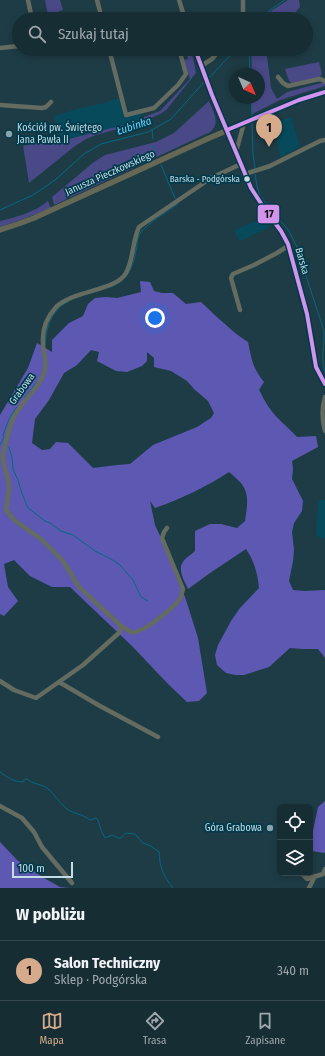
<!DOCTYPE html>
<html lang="pl">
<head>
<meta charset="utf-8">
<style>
  :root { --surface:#162d34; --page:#1f353c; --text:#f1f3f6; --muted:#9ea8ac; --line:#35494f; --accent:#d6ab8b }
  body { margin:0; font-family:"Fira Sans Condensed",sans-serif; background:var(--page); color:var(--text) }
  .controls { position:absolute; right:12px; bottom:12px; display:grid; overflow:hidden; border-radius:6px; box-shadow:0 2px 6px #0003 }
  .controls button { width:36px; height:36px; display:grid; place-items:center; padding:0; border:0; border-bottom:1px solid var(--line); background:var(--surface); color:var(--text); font:20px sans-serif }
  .compass { position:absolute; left:229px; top:68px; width:36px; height:36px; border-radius:50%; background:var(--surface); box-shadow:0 2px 6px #0003; rotate:136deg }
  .scale { position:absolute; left:12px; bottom:10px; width:61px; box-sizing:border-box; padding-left:4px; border:2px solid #c3dce6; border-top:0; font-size:11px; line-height:14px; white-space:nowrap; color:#c3dce6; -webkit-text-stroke:3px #003a4b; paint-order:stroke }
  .you { position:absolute; left:155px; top:318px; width:14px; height:14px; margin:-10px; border:3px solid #fff; border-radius:50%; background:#1a73e8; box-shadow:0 0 0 6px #1a73e833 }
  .badge { display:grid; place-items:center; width:26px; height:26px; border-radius:50%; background:var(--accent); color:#111; font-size:13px; font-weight:700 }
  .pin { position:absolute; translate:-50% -33px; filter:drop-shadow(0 1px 2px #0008) }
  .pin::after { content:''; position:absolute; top:21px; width:14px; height:12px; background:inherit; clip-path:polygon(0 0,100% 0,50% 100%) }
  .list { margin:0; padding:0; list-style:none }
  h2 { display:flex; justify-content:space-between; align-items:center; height:52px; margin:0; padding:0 16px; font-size:17px }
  h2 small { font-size:13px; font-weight:400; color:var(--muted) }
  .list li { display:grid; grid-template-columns:26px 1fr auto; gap:12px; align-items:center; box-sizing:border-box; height:60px; padding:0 16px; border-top:1px solid var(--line) }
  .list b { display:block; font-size:15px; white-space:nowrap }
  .list p { margin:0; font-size:13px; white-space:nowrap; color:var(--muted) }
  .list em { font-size:13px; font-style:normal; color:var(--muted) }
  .icon { flex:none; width:22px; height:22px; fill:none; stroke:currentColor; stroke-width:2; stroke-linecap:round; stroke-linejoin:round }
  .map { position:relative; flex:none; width:325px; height:888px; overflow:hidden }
  .search { position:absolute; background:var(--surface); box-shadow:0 2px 6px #0003; left:12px; right:12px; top:12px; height:44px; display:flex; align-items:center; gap:10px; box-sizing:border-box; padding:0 14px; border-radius:22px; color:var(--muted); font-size:15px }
  .sheet { height:112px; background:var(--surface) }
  nav { display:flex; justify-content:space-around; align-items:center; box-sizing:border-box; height:56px; border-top:1px solid var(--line); background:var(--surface); font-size:11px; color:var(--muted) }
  nav a { display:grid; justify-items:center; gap:2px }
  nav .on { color:var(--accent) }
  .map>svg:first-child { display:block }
  .built { fill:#074a5c }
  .green { fill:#484986 }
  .forest { fill:#5d59b3; fill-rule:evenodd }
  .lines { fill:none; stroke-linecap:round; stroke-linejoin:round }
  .stream { stroke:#046883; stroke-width:1 }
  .minor { stroke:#646b60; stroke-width:4.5 }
  .major { stroke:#656854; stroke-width:5.5 }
  .bus-1-casing { stroke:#003a4b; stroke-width:7 }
  .bus-1 { stroke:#d193ec; stroke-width:4 }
  .poi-dot { fill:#89a4ae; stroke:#003a4b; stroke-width:1.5 }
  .bus-dot { fill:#c3dce6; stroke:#003a4b; stroke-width:1.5 }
  .labels { text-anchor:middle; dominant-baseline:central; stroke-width:3.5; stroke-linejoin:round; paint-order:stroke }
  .bus-label { font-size:9px; fill:#c3dce6; stroke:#003a4b; text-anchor:end }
  .poi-label { font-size:10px; fill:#c3dce6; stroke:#003a4b; text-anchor:start }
  .street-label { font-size:10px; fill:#c3dce6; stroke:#003a4b }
  .water-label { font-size:11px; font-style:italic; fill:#6ad4fa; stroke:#003a4b }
  .line-badge { stroke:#003a4b; stroke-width:1.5 }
  .pale-badge-label { font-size:11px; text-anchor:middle; font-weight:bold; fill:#111 }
</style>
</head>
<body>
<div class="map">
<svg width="325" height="888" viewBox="0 0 325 888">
  <rect width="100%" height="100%" fill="#1e3c46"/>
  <path class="built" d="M116 99H120L124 116 141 114 143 120 61 141 54 116 77 109 108 102 109 101Z
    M291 117 300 147 280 157 275 122Z
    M264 218 270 227 240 241 234 230Z
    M320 500H325V538L322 539 316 535 318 504Z"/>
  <path class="green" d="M45 0H60L63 10 48 15Z
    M288 0H299L300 7 292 16 287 19H264L271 11Z
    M185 49H189L193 57 196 73 167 109 162 113 143 122 96 135 86 139 75 146 29 183 23 146 59 138 61 141 143 120 144 119V117L160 111 190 79 184 60 188 59Z
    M251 49H266L268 64 271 88 277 99 287 92 321 83H324L325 86 280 100 252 114V98H259V74H252Z
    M319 62 322 74 320 77 292 83 289 81 285 69Z
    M209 101C213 111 221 124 210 132L54 205 52 197 94 162 105 155 156 142 174 133Z
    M48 201 51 208 18 221 0 227V221C17 217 35 212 48 201Z"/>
  <path class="forest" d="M140 281 150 282 154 291 162 293H173L186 304 201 302C209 309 216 317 225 324 232 331 240 337 248 342 252 360 252 367 264 382L259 390C261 393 263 398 265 401 272 415 286 425 297 437L316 436 318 447 292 461 293 469 292 479 303 501 302 511 294 523 292 532 294 550 293 561 289 581 293 590 305 591 325 590V658L318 649H303L290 648 269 667 244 675H235L226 673 217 665 215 655 218 645 231 621 240 608 259 588C258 575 254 560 246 549L210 573 188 589C185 582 177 569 183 562 185 558 191 555 195 551V531L210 524H221L237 528 245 521C247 507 250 494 241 483 237 479 233 475 229 472 206 487 181 499 155 508L150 501 155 525 174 566 186 600 198 638 207 693 199 701 187 702 168 684 132 646 70 587H52L30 576 14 560 4 564 8 587 18 601 4 616 0 614V415L28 368 37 343 52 352V340L69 323 83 316 88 304 95 298 106 297 117 298 141 292ZM91 350 99 352 97 361 116 371 127 372 142 366 147 361V352L154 358V367L171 371 187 381 194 389 208 401 214 413 211 418 197 427 153 445 130 464 117 465 93 468 68 443 56 442 50 449 42 450 32 443 35 419 49 400 64 373 77 365Z
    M325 801V852L324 853 312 851 311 840 318 807Z
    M0 842 17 860 44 878 60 887 69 888H0Z"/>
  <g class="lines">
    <path class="stream" d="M262 19 270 10 285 0
      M249 49 250 74
      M208 79 236 49
      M251 98 252 117
      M252 122 253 154 255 168
      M152 130 153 139
      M153 145 155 152
      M161 165 175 198
      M255 174 257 186 260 196 289 231 296 245 324 331C325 345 320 358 325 371
      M0 210 33 195 55 180 84 154 101 144 148 132 171 119 205 81
      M110 287C130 280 133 266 137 246 137 241 138 236 141 232 147 224 169 210 178 204
      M61 306 69 301
      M45 345C46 331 49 318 59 308
      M24 398 37 382
      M0 445 4 437 3 435C7 424 10 415 17 407
      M9 447 12 458 13 469 18 480 21 491 28 508 45 521 50 523 61 531 73 535 95 551 111 559 120 565 133 580 141 597 148 601
      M0 772C7 777 14 782 23 782L25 779H27C32 784 41 784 47 788 55 794 59 803 67 809 74 814 83 814 90 820L96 818 98 820 101 830 105 838 112 835C122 840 119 839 126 833L135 834 143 843 151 846 159 852C160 869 163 875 173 888"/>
    <path class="minor" d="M28 0 32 19
      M97 0 102 19
      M179 0 185 19
      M243 19V0
      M0 48 19 46
      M94 49C98 53 103 50 108 49
      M109 49 126 115 154 108 178 85 186 74 179 49
      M195 49 212 95 251 188 264 208 281 231 288 244 307 314 316 367 325 384
      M201 66 212 59 220 49
      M278 77 283 83 288 86 319 79 323 80 325 82
      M0 105 42 108 46 107 51 102
      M236 152 244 123
      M245 174 270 166 320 141 325 140
      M240 310 231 278 233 274 254 265 277 253 288 246
      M325 397C322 407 322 420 325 431
      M120 625C124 627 128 631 131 632 141 635 175 607 180 598 182 595 182 592 183 589L162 538 164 532 167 528
      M0 681 14 690 36 698 83 665 120 632V625L79 587 63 561 41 539 14 520 6 510C7 502 9 493 9 485 8 476 4 468 3 459 2 453 10 427 12 421 19 402 40 389 45 370 47 361 43 352 43 343 42 330 47 317 56 307 74 290 116 291 126 273 134 258 132 242 139 227L211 178 241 164
      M59 682 100 706 158 737
      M0 806 22 818 34 832 42 847 72 883
      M301 873 307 879 323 874 325 869
      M309 888 315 876"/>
    <path class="major" d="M0 230 18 224 34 218 207 139 299 100 325 92"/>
    <defs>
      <path id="bus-1" d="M195 49 212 95 251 188 264 208 281 231 288 244 307 314 316 367 325 384
        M227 130 299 100 325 92"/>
    </defs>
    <use href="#bus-1" class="bus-1-casing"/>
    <use href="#bus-1" class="bus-1"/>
  </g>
  <g class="poi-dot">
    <circle cx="9" cy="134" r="4"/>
    <circle cx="270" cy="828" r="4"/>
  </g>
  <circle class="bus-dot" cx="247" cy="179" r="3.5"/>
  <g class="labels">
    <g class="bus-label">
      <text x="240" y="179">Barska - Podgórska</text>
    </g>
    <g class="poi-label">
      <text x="17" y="128">Kościół pw. Świętego<tspan x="17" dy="12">Jana Pawła II</tspan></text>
      <text x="262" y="828" text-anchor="end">Góra Grabowa</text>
    </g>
    <g class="street-label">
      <text transform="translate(110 173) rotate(-24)">Janusza Pieczkowskiego</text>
      <text transform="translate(302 261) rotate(74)">Barska</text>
      <text transform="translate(22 389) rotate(-54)">Grabowa</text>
    </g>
    <g class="water-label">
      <text transform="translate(134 126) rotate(-18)">Łubinka</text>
    </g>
  </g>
  <rect class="line-badge" x="257" y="204" width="23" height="20" rx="4" fill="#d193ec"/>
  <g class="pale-badge-label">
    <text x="269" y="218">17</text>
  </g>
</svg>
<div class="controls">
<button><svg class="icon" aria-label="locate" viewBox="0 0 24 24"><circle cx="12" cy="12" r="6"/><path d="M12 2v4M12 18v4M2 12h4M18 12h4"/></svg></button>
<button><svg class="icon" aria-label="layers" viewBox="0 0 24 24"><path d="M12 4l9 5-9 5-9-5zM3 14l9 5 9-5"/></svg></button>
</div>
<svg class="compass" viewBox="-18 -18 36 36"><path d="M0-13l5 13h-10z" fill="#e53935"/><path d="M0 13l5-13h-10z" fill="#9ea8ac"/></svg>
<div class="scale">100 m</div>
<div class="you"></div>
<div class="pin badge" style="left:269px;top:147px">1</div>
<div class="search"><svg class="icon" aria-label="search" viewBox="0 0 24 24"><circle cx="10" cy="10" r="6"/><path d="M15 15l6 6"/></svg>Szukaj tutaj</div>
</div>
<section class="sheet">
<h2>W pobliżu<small></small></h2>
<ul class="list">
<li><span class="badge">1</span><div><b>Salon Techniczny</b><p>Sklep · Podgórska</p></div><em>340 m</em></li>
</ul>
</section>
<nav>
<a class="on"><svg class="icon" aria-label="map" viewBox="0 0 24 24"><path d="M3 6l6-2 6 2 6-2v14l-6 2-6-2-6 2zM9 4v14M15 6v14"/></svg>Mapa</a>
<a><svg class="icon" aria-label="directions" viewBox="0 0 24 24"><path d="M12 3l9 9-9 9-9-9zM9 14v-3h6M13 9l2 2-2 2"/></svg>Trasa</a>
<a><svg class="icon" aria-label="saved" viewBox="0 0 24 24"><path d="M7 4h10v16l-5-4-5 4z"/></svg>Zapisane</a>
</nav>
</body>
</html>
